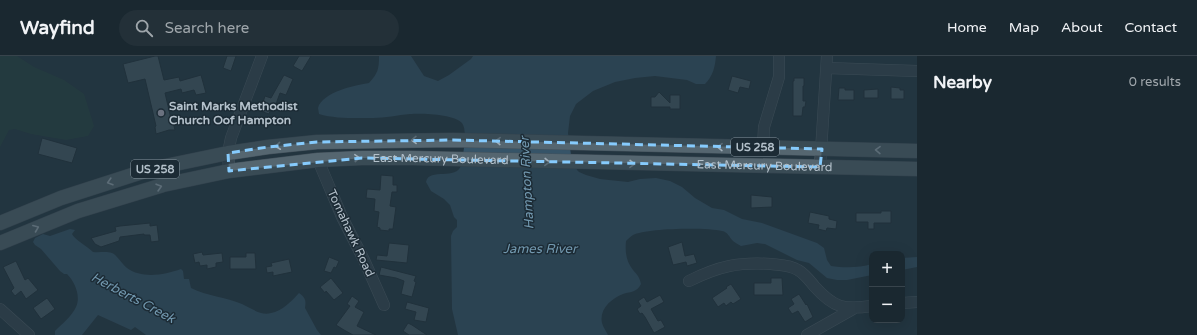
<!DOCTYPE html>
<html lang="en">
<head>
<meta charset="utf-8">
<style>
  :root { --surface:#1a2830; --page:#233038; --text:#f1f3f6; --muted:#9fa6ab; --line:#38444c }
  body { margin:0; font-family:"Varela Round",sans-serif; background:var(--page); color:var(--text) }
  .controls { position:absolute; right:12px; bottom:12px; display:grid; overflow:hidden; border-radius:8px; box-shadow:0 4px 16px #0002 }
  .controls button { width:36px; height:36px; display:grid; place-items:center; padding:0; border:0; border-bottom:1px solid var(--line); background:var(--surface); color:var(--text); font:20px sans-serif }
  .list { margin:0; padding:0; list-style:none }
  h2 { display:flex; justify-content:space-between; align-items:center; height:52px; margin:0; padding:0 16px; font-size:17px }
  h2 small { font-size:13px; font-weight:400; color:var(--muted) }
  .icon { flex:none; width:22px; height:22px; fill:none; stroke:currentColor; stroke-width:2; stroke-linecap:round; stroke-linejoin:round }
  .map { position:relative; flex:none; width:917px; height:279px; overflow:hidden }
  header { display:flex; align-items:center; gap:24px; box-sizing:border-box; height:56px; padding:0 20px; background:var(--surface); border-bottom:1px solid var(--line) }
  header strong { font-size:19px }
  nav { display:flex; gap:22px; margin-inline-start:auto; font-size:14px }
  .search { width:280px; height:36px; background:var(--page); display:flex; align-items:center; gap:10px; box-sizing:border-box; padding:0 14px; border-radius:22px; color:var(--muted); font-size:15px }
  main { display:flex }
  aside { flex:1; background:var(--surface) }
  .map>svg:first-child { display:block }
  .green { fill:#25413f }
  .water { fill:#365468 }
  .building { fill:#475b66; stroke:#1e2d37 }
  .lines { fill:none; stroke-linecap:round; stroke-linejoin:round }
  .minor-casing { stroke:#55646e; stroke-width:12 }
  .major-casing { stroke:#44525c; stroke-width:15 }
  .minor { stroke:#374650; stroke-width:11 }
  .major { stroke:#556670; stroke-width:14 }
  .oneway { stroke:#a1afb9 }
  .marked { fill:none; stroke:#86cbfd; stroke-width:3; stroke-dasharray:8 5; stroke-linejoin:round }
  .worship-dot { fill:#6b7280; stroke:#1c2b35; stroke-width:1.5 }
  .labels { text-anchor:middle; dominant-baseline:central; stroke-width:3; stroke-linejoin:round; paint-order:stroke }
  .shield { fill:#1c2b35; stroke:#86949e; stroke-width:1 }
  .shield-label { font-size:11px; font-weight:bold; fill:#b4c1cb }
  .poi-label { font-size:12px; font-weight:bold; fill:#b4c1cb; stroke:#1c2b35; text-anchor:start }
  .street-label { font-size:12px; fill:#b4c1cb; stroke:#1c2b35 }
  .water-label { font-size:13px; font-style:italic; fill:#7298af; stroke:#1c2b35 }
</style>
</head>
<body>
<header>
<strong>Wayfind</strong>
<div class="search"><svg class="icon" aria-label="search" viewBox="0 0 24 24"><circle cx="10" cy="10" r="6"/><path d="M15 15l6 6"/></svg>Search here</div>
<nav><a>Home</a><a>Map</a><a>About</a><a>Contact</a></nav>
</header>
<main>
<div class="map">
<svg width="917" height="279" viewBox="0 0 917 279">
  <rect width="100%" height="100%" fill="#233540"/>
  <path class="green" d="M0 0H17L34 11 64 24 84 38 94 70 88 80 66 84 31 78 15 73 9 74 0 91Z"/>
  <path class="water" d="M379 0H411L424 20 438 25 449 19 471 3 473 0H716C715 11 713 20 705 28H696L687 24 655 20 635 22 615 26 593 35 576 48 570 60 568 77 571 99 577 114 579 116 586 119 600 123 609 124 628 126 640 123 656 122 670 125 682 131 695 142 712 152 724 154 742 163 762 167 817 187 824 192 827 204 831 210C844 212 859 212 872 208V219L847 224H837L827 222 809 207 797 204 765 188 757 187 741 190C738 188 735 187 733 185 729 181 728 176 722 175 707 171 646 172 633 179 630 181 628 183 626 185 625 196 626 205 633 214 638 220 639 220 641 228 636 237 632 235 623 238 611 243 599 253 602 267 603 271 606 275 608 279H458L452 253 451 180 453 175 457 171V164L454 161 450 149 444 143 431 135 426 126C429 111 457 125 461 109 463 100 468 75 462 67 454 58 422 57 410 58 398 59 385 62 373 62 357 62 335 63 319 58 319 57 318 52 318 52 322 36 356 29 369 27 378 17 379 13 379 0Z
    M70 173 75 174 72 178C75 184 87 190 93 196 99 197 106 195 112 197 116 198 122 208 127 212 142 223 164 219 181 213L183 215 184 223H189L191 232C207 240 226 241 242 248 251 252 261 260 271 257 282 255 292 245 299 237 306 242 306 245 305 252L317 274 321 279H146L135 271 131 274 98 259 82 279H55V275C62 268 72 260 76 251 81 240 75 226 67 218H64L60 215 41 193 35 189 33 186 35 182 43 178 50 180Z
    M917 201V211L902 214V202Z"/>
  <path class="building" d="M155 0H158L164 24 179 21 180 25 201 19 206 37 196 39 194 34 182 37 181 33 165 37 172 67 173 66 175 74H169L156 78 155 71 156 70 145 23 128 27 123 8Z
    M227 0H236L231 15 223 12Z
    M299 0H311L302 15 293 10Z
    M284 19 293 23 286 39 280 37 276 48 273 47 269 58 260 55 265 40 271 42Z
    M732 20 751 25 749 33 740 31 738 37 728 34Z
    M794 22H804V30H803V45H806L805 51H803L802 60H793V25H794Z
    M891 31 900 32V34H904V43H891Z
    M839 32H845V34H854V44H838Z
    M878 33V42H864V34Z
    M659 36 670 47V39H680V53H670V51H651V41H655Z
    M42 82 77 92 72 107 38 98Z
    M381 119 393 120V129H397V136H392L390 150 396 151 393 173H389V175L380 174V172L377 171 379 156 374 155 375 143 366 142 367 133 380 134Z
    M751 139 772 141V151L751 152Z
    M881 155H891V167H874V173H868V166H856V157H881Z
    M810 156 829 160V163L837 165 836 173 827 172 826 175 818 173 819 169 808 167Z
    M150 167V170L157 169 159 185 151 186 150 179H144V178L120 181 119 185 101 191 95 188 91 182 116 175 115 171 120 170Z
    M682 186 685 200 694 198 697 207 687 210 686 206 673 209 668 191Z
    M389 187 409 189 407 207 376 204 377 199 387 200Z
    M202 196 203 199 222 197 223 206 216 207V211L207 213V209L200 210 199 206 195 207 193 198Z
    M246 197H255L256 213H230V201H246Z
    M329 201 339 205 336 212 334 211 331 217 324 215Z
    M289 203 292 216 273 220V216L267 217 266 211 272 210 271 207Z
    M16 205 25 224 28 222 38 234 26 243 21 235 15 240 11 235 14 232 3 211Z
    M381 211 416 220 414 225 416 226 412 241 401 238 404 225 396 222 379 219Z
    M331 222 343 237 334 244 326 235 325 237 320 231Z
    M771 222H782L783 239H754V227H771Z
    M731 228 741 243 733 248 731 246 726 250 724 247 718 251 712 242 727 232 726 231Z
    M799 238 806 249 807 248 813 261 805 266 798 255 792 258 788 252 794 248 791 243Z
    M660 239 664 246 651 253 658 265 661 264 665 271 654 277 645 261 642 257 640 258 637 253 641 250 638 245 644 241 647 246Z
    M352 240 359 245 355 251 364 256 357 270 376 279H353L344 274 336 269 350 250 347 248Z
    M47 242 55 253 41 263 33 252Z
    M407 246 429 252 426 266 414 264 416 256 405 253Z
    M408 267 412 269 427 279H409L403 275Z"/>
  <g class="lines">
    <defs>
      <path id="minor" d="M827 12 917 15
        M763 91 764 71 779 21V0
        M318 104 342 161 364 204 384 249
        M820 111 827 0
        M229 115 228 97 231 82 262 0
        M689 225C719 210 738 206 771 208 780 209 790 209 798 214 805 218 810 225 815 231 834 252 844 254 872 250
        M902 247 917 246
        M0 253 29 279
        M807 279 853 253"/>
      <g id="major">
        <path d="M0 167 61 142 151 113 228 97 268 91 317 86 453 84 917 95"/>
        <path id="s1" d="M0 187 78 155 163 129 229 115 318 104 362 102H412L917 113"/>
      </g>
    </defs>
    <use href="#minor" class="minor-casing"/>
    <use href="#major" class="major-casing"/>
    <use href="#minor" class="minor"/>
    <use href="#major" class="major"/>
  </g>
  <defs><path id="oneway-chevron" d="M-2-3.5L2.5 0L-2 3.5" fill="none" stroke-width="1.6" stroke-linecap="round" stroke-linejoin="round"/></defs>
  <g class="oneway">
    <use href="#oneway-chevron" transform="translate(414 84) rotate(179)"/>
    <use href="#oneway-chevron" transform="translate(498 85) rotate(-178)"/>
    <use href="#oneway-chevron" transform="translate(278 90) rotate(174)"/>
    <use href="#oneway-chevron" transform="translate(720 91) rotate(-179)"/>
    <use href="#oneway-chevron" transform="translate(878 94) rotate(-179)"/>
    <use href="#oneway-chevron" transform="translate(357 102) rotate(-3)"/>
    <use href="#oneway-chevron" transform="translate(547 106) rotate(2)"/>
    <use href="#oneway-chevron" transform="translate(632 108) rotate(1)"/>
    <use href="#oneway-chevron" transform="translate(110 126) rotate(163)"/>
    <use href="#oneway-chevron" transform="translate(159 131) rotate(-16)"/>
    <use href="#oneway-chevron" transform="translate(36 172) rotate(-22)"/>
  </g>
  <path d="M0 0H917V279H0ZM453 84 822 93 820 111 362 102 229 115 228 97 268 91 317 86Z" fill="#233540" fill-opacity=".55" fill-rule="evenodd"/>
  <path class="marked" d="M453 84 822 93 820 111 362 102 229 115 228 97 268 91 317 86Z"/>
  <circle class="worship-dot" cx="161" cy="57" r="4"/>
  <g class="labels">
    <g class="shield">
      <rect x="731" y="82" width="48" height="18" rx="3"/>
      <rect x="131" y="104" width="48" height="18" rx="3"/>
    </g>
    <g class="shield-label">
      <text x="755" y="91">US 258</text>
      <text x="155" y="113">US 258</text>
    </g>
    <g class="poi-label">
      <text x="169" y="50">Saint Marks Methodist<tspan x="169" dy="14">Church Oof Hampton</tspan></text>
    </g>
    <g class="street-label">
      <text stroke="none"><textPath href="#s1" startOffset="453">East Mercury Boulevard</textPath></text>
      <text stroke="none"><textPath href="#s1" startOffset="777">East Mercury Boulevard</textPath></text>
      <text transform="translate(351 177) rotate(65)">Tomahawk Road</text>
    </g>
    <g class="water-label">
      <text transform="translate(527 127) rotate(-93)">Hampton River</text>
      <text x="540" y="193">James River</text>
      <text transform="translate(133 242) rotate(28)">Herberts Creek</text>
    </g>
  </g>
</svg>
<div class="controls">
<button>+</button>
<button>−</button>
</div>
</div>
<aside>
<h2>Nearby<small>0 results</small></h2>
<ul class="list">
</ul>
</aside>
</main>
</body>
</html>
